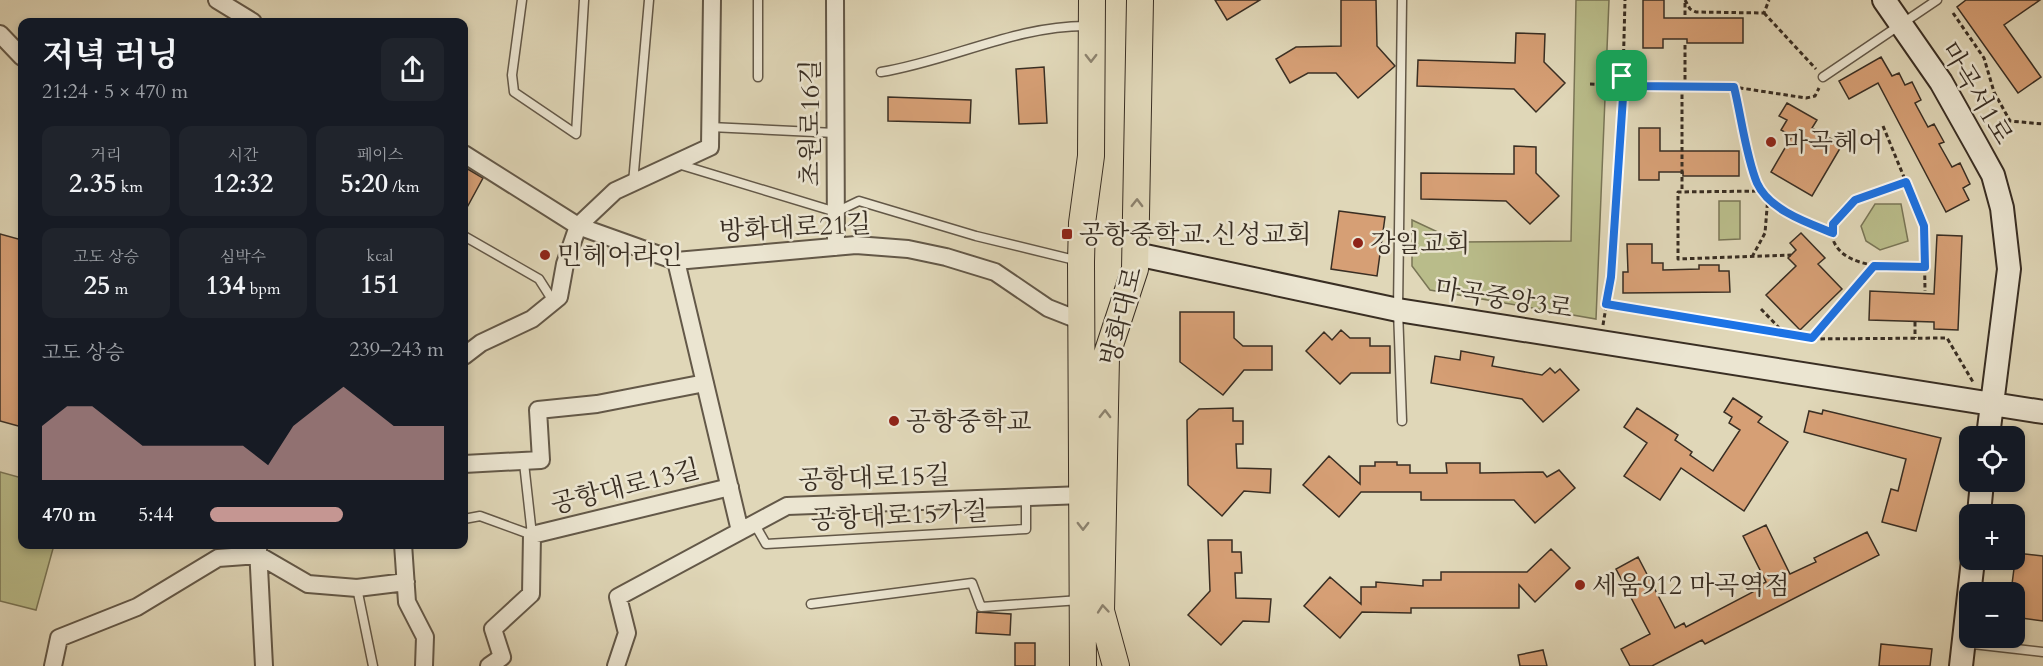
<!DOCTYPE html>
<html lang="ko">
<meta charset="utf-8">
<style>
:root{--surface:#171b24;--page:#20242c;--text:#f1f3f6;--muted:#9ea1a6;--accent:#c59692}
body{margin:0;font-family:Cardo,"Noto Serif KR",serif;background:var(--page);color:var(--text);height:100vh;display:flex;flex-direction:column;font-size:22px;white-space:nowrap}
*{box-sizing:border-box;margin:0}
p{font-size:20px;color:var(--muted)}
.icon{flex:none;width:33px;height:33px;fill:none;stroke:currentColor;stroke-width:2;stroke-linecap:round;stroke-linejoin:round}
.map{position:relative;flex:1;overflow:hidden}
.panel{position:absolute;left:18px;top:18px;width:450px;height:531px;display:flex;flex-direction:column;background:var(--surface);border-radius:12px;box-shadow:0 3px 9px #0003}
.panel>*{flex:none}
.fabs{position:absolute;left:1959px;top:426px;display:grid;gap:12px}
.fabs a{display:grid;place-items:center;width:66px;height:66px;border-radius:12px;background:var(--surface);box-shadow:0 3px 9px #0003;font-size:30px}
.pin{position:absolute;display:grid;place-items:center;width:51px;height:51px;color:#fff;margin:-26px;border-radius:12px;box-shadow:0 3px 9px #0006}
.round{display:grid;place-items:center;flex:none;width:63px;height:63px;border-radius:12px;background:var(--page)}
.headline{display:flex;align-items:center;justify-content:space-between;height:102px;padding:0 24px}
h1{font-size:33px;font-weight:700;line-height:45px}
.figures{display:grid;grid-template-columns:repeat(3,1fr);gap:9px;height:102px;padding:6px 24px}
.figures div{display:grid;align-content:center;border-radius:12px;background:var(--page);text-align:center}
.figures b{font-size:26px;font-weight:700}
.figures small{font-size:16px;font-weight:400}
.figures p{font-size:16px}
.chart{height:168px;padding:12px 24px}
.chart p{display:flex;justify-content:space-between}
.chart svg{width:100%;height:108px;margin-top:6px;fill:var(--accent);opacity:.7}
ul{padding:0 24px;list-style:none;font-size:20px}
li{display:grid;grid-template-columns:96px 72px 1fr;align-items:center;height:45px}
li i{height:15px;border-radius:8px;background:var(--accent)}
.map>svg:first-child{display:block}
.green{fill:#b9bc8a;stroke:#797556;stroke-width:1.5}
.building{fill:#d69f75;stroke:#392e23;stroke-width:1.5}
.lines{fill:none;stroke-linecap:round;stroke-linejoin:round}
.lane-casing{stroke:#635848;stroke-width:11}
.street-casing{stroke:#635848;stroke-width:20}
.secondary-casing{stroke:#392e23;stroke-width:26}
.primary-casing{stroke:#392e23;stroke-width:28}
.path{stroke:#392e23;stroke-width:3;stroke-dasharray:4.5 3;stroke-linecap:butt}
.lane{stroke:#ebe5d1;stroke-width:8}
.street{stroke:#ebe5d1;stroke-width:16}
.secondary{stroke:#ebe5d1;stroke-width:22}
.primary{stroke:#e0d7b8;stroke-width:26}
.oneway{stroke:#8c826e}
.route-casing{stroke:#fff;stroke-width:12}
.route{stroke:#1a73e8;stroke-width:8}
.poi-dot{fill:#8f2418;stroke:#ebe5d1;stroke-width:2}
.labels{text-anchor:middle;stroke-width:5;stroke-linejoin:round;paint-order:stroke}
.street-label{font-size:26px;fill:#392e23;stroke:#ebe5d1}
.poi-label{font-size:26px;fill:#392e23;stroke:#ebe5d1;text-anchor:start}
</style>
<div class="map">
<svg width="2043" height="666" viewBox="0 0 2043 666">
<rect width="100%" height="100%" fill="#e0d7b8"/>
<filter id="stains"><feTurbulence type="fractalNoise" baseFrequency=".00333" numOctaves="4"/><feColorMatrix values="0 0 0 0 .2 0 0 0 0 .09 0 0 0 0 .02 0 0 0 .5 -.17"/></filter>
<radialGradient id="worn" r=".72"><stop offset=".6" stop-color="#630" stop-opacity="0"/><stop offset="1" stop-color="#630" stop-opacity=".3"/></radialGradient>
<path class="green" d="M1576,0H1609L1596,319L1430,290L1412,266V220L1459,242L1571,241Z
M1719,201H1740V239L1719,240Z
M1875,204H1901L1908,241L1880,250L1866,241L1861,226Z
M0,472L22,478V544L54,545L36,610L0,601Z"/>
<path class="building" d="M1215,0H1260L1227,20Z
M1341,0H1376L1377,46L1395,66L1358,98L1336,73H1308L1290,83L1276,59L1296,47L1341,46Z
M1643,0H1664V18H1743V43H1687V39H1663V48H1643Z
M1966,0H2040L2004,25L2041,77L2018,93L1957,7Z
M1516,33L1545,34L1544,62L1565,83L1536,112L1514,89L1417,86L1418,60L1515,63Z
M1881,57L1892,76L1899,73L1905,85L1912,82L1921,100L1915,103L1928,127L1934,124L1944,142L1939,144L1952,167L1960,163L1970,184L1963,188L1969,200L1946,212L1878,83L1849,99L1839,81Z
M1044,67L1047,123L1019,124L1016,69Z
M888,97L971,100L970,123L888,121Z
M1787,103L1817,120L1812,128L1842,145L1812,196L1771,172L1792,136L1781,130L1787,120L1779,116Z
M1639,128H1660V151H1739V176H1683V172H1659V180H1639Z
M1514,146L1536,147V173L1559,196L1530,224L1506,201L1421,199V173L1514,174Z
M466,168L483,178L464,213V173Z
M1339,211L1385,217L1377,276L1331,269Z
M1801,233L1825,258L1818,264L1842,289L1800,330L1766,295L1796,266L1788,258L1796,250L1790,243Z
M0,234L22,240V427L0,421Z
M1937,235L1962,236L1958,330L1934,329V322L1869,320L1870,291L1934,294Z
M1627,244H1652V263H1663V270L1699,269V265H1719V271H1729L1730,292L1623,293V272H1628Z
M1180,312H1234V338L1243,346H1272V370H1244L1223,395L1180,362Z
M1341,330L1350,338H1370V346H1390V373H1351L1340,384L1306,351L1324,332L1332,340Z
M1461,351L1494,357L1492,366L1542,375L1550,368L1555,373L1560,369L1579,390L1543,422L1522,399L1431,383L1435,356L1460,360Z
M1733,398L1762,417L1758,422L1788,442L1744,511L1681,468L1660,500L1624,476L1647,443L1624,427L1637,408L1678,435L1675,440L1692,452L1690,455L1713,471L1740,430L1729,423L1732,417L1724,412Z
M1233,408V421H1243V444H1236L1237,468L1271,469L1270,493L1244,491L1222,516L1188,485L1187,420L1199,409Z
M1823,410L1941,438L1916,531L1882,522L1891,489L1898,491L1906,459L1804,432L1809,411L1822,414Z
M1329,456L1360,484V466H1375V462H1397V465H1410V473H1447L1446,463H1480V473L1543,472L1547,477L1559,470L1575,488L1535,523L1514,500H1421V492H1361L1339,517L1303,485Z
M1766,525L1790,574L1816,562L1814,558L1867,532L1879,555L1705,644L1702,640L1652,666H1630L1621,649L1650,634L1616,569L1638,557L1675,628L1684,623L1686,627L1753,592L1752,589L1766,582L1743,536Z
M1208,540H1232V552H1241L1242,573H1235L1236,598L1271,599L1269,622L1243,621L1221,645L1188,615L1210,591Z
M1551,549L1570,568L1535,602L1519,585V608H1411V613L1362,612L1340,638L1304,606L1330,577L1361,604V587H1376V582L1423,586V580H1441V572H1527Z
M2016,553L2043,556V621L2014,617V592H2011Z
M977,612L1011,614L1010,635L976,633Z
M1015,643H1035V666H1015Z
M1881,644L1932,649L1930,666H1879Z
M1543,650L1547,666H1520L1518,655Z"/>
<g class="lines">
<defs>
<path id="lane" d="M522,0L512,75L514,92L576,134L584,0
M1402,0L1398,310L1402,421
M881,72C950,61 1017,25 1088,26
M758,77V0
M1823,77L1937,0
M710,127L835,133
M678,164L836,212L859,201L976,236L1079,261
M633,183L649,0
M464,236L539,279L553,301
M464,519L480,516L532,535L524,463
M754,523L766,544L1026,529V496
M357,588L373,666
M811,604L972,583L981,607L1080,600
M1964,643L2043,652"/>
<path id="street" d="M217,0L253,22
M835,0L836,247
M0,34L22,57
M464,154L578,226L676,261L856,245L908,249L946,257L995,272L1048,308L1081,321
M676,261L740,531
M464,356L481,343L532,319L559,297L565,264L578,226L615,191L710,147L712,0
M464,464L541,460L538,410L597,404L705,383
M403,544L407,602L425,637L424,666
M258,548L264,666
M53,666L59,638L137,607L218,558L258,555L308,584L357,588L406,582
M489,666L502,657L493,629L531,594L532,535L730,487
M616,666L627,633L618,597L787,506L1083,495"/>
<path id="secondary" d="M1884,0L1941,82L1977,146L1993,175L2002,208L2009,269L1988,436
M1136,254L1398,310L2043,412
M1979,514L1982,482
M1961,666L1973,560"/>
<path id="primary" d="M1083,666L1081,262L1082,223L1091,156L1092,0
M1116,666L1101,611L1106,357L1135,269L1140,0"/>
</defs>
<use href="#lane" class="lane-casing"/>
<use href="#street" class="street-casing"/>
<use href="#secondary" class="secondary-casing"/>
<use href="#primary" class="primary-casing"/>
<path class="path" d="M1685,0L1690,9L1696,12L1764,13L1769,0
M1685,3V15
M1764,13L1816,69
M1953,13L1984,58L1994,92L2010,121L2043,124
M1685,45V87
M1612 86a11 11 0 1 1 22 0a11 11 0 1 1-22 0Z
M1623,76L1625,0
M1590,84L1612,85
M1634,86L1734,87L1806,98L1815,96L1819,88
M1682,87V191
M1734,87C1739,107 1751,174 1760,186C1777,211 1805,222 1832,233
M1883,126L1924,226L1925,291
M1907,182L1855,200L1833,223C1833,229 1832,237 1834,242C1847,271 1900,267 1925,267
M1764,191L1678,192V259L1791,255
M1752,257L1765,233L1768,196
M1606,304L1807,339L1947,338L1973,382
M1761,309L1785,334
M1915,322V338
M1603,325L1611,277L1622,97
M1812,338L1873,267"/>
<use href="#lane" class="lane"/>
<use href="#street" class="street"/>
<use href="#secondary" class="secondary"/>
<use href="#primary" class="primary"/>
</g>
<defs><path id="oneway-chevron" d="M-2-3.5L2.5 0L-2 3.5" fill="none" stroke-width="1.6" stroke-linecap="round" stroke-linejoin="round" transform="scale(1.5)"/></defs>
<g class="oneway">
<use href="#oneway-chevron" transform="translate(1091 58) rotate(90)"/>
<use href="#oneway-chevron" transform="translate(1137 203) rotate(-89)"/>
<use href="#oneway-chevron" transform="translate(1105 414) rotate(-89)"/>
<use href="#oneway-chevron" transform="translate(1083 526) rotate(90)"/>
<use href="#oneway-chevron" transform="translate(1103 609) rotate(-95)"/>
</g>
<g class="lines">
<defs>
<path id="route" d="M1622,76L1629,77L1634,86L1734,87C1741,115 1746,157 1757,183C1769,210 1808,223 1833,233V224L1855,200L1906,182L1924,226L1925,267L1874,266L1812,338L1606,304L1611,277L1623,97L1614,92C1611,84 1614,78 1622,76Z"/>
</defs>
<use href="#route" class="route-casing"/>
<use href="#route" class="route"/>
</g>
<g class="poi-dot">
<circle cx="1771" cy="142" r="6"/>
<rect x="1061" y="228" width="12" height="12" rx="3"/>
<circle cx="1358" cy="243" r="6"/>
<circle cx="545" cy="255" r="6"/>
<circle cx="894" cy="421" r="6"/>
<circle cx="1580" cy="585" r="6"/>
</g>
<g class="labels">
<g class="street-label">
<text transform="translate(1977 93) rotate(59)" y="9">마곡서1로</text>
<text transform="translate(810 123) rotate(-90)" y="9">초원로16길</text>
<text transform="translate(795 227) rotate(-3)" y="9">방화대로21길</text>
<text transform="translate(1504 298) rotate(9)" y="9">마곡중앙3로</text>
<text transform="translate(1121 316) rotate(-76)" y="9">방화대로</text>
<text transform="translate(874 477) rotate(-2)" y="9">공항대로15길</text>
<text transform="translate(625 486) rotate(-14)" y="9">공항대로13길</text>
<text transform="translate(899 515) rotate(-3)" y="9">공항대로15가길</text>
</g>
<g class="poi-label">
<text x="1783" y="151">마곡헤어</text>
<text x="1079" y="243">공항중학교.신성교회</text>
<text x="1370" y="252">강일교회</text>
<text x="557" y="264">민헤어라인</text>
<text x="906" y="430">공항중학교</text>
<text x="1592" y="594">세움912 마곡역점</text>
</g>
</g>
<rect width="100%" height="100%" filter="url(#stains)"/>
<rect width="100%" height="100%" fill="url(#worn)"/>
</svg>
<div class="fabs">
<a><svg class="icon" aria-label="locate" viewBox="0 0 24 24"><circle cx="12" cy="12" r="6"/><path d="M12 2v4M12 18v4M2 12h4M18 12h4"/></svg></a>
<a>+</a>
<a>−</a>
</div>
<div class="pin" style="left:1622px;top:76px;background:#1e9e55"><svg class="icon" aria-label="arrive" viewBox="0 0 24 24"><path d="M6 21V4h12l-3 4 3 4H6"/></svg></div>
<section class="panel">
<div class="headline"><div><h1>저녁 러닝</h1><p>21:24 · 5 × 470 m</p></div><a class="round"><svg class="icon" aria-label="share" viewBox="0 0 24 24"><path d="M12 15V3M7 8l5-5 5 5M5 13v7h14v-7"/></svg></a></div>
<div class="figures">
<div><p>거리</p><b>2.35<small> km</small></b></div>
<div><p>시간</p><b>12:32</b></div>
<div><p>페이스</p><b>5:20<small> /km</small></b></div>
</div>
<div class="figures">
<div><p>고도 상승</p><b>25<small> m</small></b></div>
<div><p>심박수</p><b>134<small> bpm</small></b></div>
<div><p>kcal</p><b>151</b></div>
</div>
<div class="chart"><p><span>고도 상승</span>239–243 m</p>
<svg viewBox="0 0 160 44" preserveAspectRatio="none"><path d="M0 44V22L10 14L20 14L30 22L40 30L50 30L60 30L70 30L80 30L90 38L100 22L110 14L120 6L130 14L140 22L150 22L160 22V44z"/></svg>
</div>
<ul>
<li><b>470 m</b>5:44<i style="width:57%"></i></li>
</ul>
</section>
</div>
